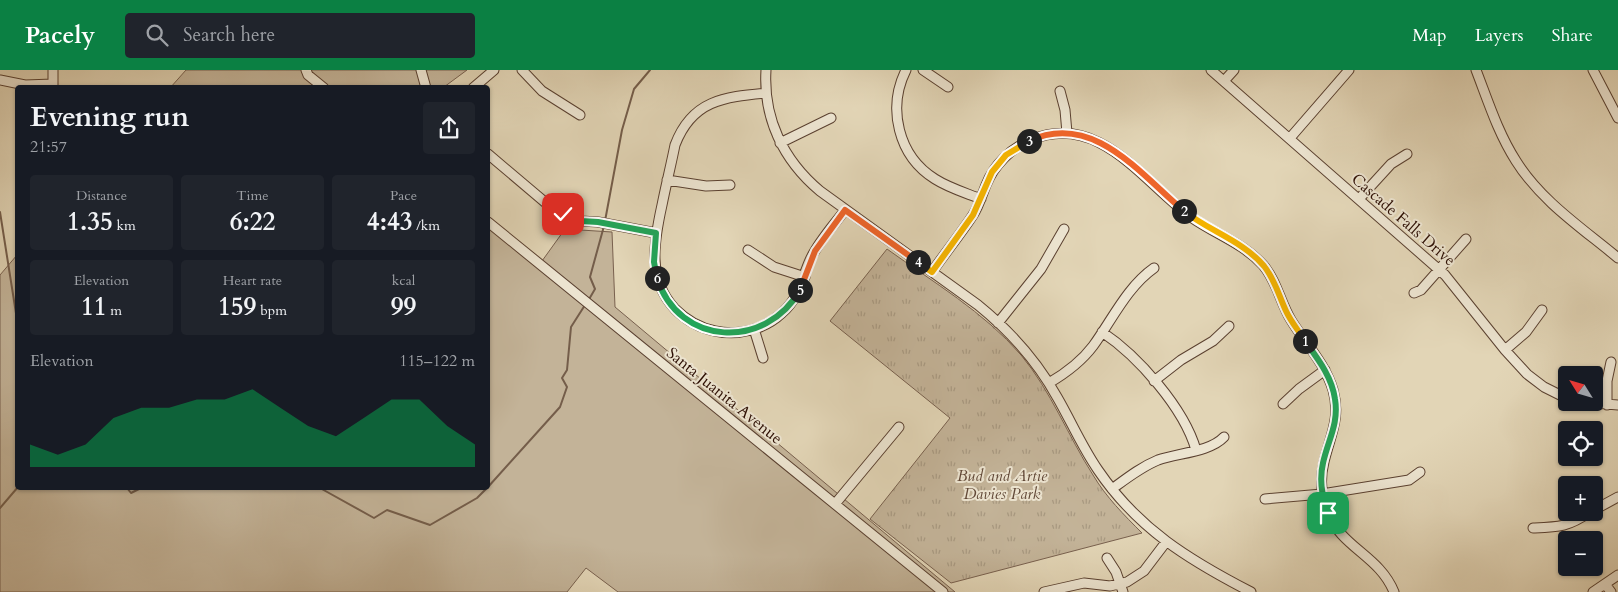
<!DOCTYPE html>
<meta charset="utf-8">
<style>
:root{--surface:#171b24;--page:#20242c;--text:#f1f3f6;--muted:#9ea1a6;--accent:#0b8043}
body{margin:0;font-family:Cardo,serif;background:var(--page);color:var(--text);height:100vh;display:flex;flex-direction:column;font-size:19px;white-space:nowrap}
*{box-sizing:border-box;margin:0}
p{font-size:16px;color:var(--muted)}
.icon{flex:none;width:28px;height:28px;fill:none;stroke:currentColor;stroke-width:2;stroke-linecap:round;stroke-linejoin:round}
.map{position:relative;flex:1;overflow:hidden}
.drawer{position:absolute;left:15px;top:15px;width:475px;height:405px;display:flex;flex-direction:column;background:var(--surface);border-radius:5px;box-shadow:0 1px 4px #0004}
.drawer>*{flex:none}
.needle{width:32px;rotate:307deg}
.fabs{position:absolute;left:1558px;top:296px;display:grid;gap:10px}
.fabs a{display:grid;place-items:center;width:45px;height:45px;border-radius:5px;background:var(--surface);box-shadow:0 1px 4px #0004;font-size:25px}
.pin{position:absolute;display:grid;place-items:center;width:42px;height:42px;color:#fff;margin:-21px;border-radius:10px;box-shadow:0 2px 8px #0006}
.km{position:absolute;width:25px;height:25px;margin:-12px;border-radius:50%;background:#222;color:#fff;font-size:14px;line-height:25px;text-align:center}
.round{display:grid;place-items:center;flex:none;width:52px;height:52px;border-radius:5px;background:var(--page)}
.headline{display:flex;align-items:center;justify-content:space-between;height:85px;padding:0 15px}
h1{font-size:28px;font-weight:600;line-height:38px}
.stats{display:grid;grid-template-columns:repeat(3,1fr);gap:8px;height:85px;padding:5px 15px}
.stats div{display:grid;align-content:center;border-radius:5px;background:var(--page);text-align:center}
.stats b{font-size:25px;font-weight:600}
.stats small{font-size:14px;font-weight:400}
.stats p{font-size:14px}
.chart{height:140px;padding:10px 15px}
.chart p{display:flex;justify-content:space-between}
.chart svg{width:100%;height:90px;margin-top:5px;fill:var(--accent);opacity:.7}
header{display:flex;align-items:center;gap:30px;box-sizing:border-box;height:70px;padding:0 25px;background:var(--accent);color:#fff}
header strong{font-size:24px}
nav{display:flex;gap:28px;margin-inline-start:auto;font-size:18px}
.search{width:350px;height:45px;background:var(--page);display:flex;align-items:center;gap:12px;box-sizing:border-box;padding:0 18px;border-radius:5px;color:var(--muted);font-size:19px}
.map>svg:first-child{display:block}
.grass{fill:#c3b398;stroke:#78604e}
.park{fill:url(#park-tufts);stroke:#78604e}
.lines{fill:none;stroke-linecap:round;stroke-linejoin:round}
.stream{stroke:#745d4a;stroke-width:2}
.minor-casing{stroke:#5a4030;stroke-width:11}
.minor{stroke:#ece4d0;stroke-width:9}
.split-1-casing{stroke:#fff;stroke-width:10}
.split-2-casing{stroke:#fff;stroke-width:10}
.split-3-casing{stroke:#fff;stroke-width:10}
.split-4-casing{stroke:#fff;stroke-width:10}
.split-5-casing{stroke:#fff;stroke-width:10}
.split-6-casing{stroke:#fff;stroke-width:10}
.split-7-casing{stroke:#fff;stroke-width:10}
.split-1{stroke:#22a559;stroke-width:6}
.split-2{stroke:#f5b400;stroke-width:6}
.split-3{stroke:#f0652b;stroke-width:6}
.split-4{stroke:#f5b400;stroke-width:6}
.split-5{stroke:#f0652b;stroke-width:6}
.split-6{stroke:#22a559;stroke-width:6}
.split-7{stroke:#22a559;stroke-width:6}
.labels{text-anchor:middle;stroke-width:4;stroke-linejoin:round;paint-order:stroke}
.street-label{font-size:16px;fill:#2c0e03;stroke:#ece4d0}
.park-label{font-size:16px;font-style:italic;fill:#614837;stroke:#ece4d0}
</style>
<header>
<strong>Pacely</strong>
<div class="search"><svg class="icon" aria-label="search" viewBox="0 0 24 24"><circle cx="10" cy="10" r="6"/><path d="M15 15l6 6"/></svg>Search here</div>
<nav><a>Map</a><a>Layers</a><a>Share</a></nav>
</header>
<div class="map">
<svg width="1618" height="522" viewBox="0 0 1618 522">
<defs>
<pattern id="park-tufts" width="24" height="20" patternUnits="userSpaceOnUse" patternTransform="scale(1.25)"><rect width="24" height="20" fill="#c3b398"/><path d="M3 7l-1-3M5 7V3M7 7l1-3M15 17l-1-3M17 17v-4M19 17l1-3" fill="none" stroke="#a89981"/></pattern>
</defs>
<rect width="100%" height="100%" fill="#e2d5b6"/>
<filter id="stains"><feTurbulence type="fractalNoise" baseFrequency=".004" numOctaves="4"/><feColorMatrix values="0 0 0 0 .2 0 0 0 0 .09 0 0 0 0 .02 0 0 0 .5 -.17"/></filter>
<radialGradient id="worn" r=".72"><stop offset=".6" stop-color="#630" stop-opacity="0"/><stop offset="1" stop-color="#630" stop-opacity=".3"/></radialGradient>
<path class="grass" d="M186,0H467L444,17L170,18Z
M488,151L542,191L565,159L612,162L615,237L955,522H618L586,498L567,522H0V205L17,185L18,418H488Z"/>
<path class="park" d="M887,179C933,212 984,242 1021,285C1051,321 1068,366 1093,405C1106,427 1124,445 1142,463L951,513L870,449L950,348L830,251Z"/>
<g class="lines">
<path class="stream" d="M0,142L18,256
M605,151L622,60L634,19L650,0
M588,231L595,219L590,207L604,156
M488,417L560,337L567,317L562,308L567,300L571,257L585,235
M127,418L131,423L141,418
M320,418L374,448L387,440L430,455L477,428L487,418
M0,438L18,417"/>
<defs>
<path id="minor" d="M53,0V18
M306,0L308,5L324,18
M421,0L426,18
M522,0L542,21L580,45
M766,0C763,48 783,90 820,121L978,235C1010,261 1037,291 1057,327C1071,351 1082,377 1098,400C1138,459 1189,490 1251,522
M906,0C887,38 898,86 935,109C949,118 966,123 981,129
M923,0L948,17
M1211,0L1445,205L1505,280L1527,304L1544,317L1566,328
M1476,0C1488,31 1498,63 1516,91C1541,131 1582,158 1618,188
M1593,0L1618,48
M0,10L25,15L53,14
M1224,11L1234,0
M473,18L494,0
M1060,21L1065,40L1067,63
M766,23C724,27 692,30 675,75C671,95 666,115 662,135C654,171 647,209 675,239C686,250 700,258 715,261C738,266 764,260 782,243C800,227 801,210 810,190C818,172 833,156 845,140
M1290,68L1349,0
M780,73L831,48
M488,84L553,139L563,144L581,151L598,152L656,163
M667,110L706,116L730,115
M1359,129L1391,94L1407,84
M488,152L943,522
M748,180L774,197L805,207
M932,202C945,183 960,165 973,145C979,136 982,125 986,115C994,95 1011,78 1031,70C1099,41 1143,112 1191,147C1215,164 1243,173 1263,195C1277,211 1280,232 1291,250C1305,273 1325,293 1333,320C1341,348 1330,366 1324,392C1320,408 1321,425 1327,441C1341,478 1379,485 1394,522
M1414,223L1421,220L1466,169
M998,253L1041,199L1064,159
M754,259L763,288
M1102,262C1138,286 1184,338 1196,380
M1505,280L1526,262L1542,240
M1154,311L1181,290L1213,271L1229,256
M1049,313C1066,303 1081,292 1093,276C1112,250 1127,217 1154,198
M1583,332L1618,335
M1283,334L1299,319L1325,300
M1607,335V311L1611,292
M1112,419C1127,408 1141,397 1158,390C1178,383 1210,382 1224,367
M1265,429L1322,424L1409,410L1420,402
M835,434L899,357
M1594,440L1618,427
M1533,458C1559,457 1568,457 1590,442
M1107,488L1116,502L1123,522
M1605,514L1611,522
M1044,522L1084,513L1110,516L1127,512L1144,501L1166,472
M1593,522L1618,505"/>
</defs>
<use href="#minor" class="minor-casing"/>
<use href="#minor" class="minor"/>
</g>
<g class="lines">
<defs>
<path id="split-1" d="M1305,271C1318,289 1332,307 1335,329C1339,354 1328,370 1323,393C1319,410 1322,427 1328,443"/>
<path id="split-2" d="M1184,141C1209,161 1243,171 1264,196C1275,210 1279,226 1286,241C1291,252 1299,261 1305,271"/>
<path id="split-3" d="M1029,71C1093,41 1140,104 1184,141"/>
<path id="split-4" d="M918,192L932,202L973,145L992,102L1006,85L1029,71"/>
<path id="split-5" d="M800,220L815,181L845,140L918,192"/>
<path id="split-6" d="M657,208C679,277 766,280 800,220"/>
<path id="split-7" d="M563,144L581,151L598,152L656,163L654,192L657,208"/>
</defs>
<use href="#split-1" class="split-1-casing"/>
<use href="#split-2" class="split-2-casing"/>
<use href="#split-3" class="split-3-casing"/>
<use href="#split-4" class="split-4-casing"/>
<use href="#split-5" class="split-5-casing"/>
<use href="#split-6" class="split-6-casing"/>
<use href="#split-7" class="split-7-casing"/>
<use href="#split-1" class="split-1"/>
<use href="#split-2" class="split-2"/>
<use href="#split-3" class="split-3"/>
<use href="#split-4" class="split-4"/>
<use href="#split-5" class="split-5"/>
<use href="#split-6" class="split-6"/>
<use href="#split-7" class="split-7"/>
</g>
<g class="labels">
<g class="street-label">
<text transform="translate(1404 149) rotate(41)" y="6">Cascade Falls Drive</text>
<text transform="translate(725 325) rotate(39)" y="6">Santa Juanita Avenue</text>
</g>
<g class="park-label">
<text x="1002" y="411">Bud and Artie<tspan x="1002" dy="18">Davies Park</tspan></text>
</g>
</g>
<rect width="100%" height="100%" filter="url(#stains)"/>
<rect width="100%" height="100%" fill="url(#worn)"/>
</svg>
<div class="fabs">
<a><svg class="needle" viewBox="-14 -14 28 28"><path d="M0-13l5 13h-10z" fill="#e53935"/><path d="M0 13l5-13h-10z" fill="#9ea1a6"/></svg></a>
<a><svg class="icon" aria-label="locate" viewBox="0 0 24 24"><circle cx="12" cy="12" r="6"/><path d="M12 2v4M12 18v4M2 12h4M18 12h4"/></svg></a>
<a>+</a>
<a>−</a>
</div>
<div class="pin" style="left:1328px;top:443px;background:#1e9e55"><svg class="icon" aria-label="arrive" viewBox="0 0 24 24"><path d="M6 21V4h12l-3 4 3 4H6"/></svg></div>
<div class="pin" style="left:563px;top:144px;background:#d93025"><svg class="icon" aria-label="check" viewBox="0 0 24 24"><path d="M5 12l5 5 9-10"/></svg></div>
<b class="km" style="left:1305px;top:271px">1</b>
<b class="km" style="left:1184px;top:141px">2</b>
<b class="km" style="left:1029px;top:71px">3</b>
<b class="km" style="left:918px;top:192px">4</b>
<b class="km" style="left:800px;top:220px">5</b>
<b class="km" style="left:657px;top:208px">6</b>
<section class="drawer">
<div class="headline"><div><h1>Evening run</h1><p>21:57</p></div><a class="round"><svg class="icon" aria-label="share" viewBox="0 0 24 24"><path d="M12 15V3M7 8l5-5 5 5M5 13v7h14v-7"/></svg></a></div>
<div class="stats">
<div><p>Distance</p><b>1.35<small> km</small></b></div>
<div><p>Time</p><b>6:22</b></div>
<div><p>Pace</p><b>4:43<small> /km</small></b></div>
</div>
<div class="stats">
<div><p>Elevation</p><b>11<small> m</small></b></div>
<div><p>Heart rate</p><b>159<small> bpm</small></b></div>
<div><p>kcal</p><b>99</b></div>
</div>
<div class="chart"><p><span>Elevation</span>115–122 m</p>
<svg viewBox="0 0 160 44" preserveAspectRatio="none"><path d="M0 44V33L10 38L20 33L30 20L40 15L50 15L60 11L70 11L80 6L90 15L100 24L110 29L120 20L130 11L140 11L150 24L160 33V44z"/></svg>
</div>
</section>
</div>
